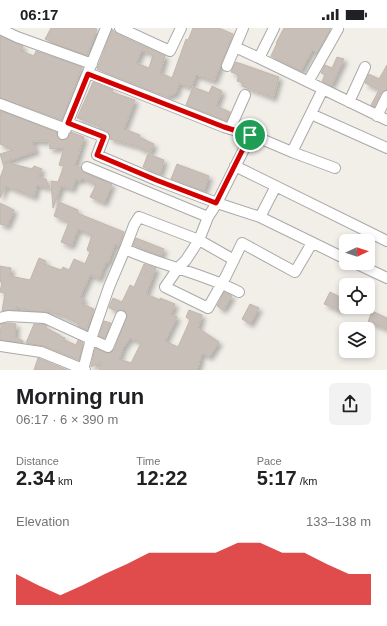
<!DOCTYPE html>
<meta charset="utf-8">
<style>
:root{--surface:#fff;--page:#f2f2f2;--text:#202124;--muted:#757577;--accent:#d40000}
body{margin:0;font-family:Arial,sans-serif;background:var(--page);color:var(--text);height:100vh;display:flex;flex-direction:column;font-size:15px;white-space:nowrap}
*{box-sizing:border-box;margin:0}
p{font-size:13px;color:var(--muted)}
.icon{flex:none;width:22px;height:22px;fill:none;stroke:currentColor;stroke-width:2;stroke-linecap:round;stroke-linejoin:round}
.map{position:relative;height:342px;overflow:hidden}
.side{display:flex;flex-direction:column;background:var(--surface);flex:1}
.side>*{flex:none}
.needle{width:26px;rotate:86deg}
.controls{position:absolute;left:339px;top:206px;display:grid;gap:8px}
.controls a{display:grid;place-items:center;width:36px;height:36px;border-radius:6px;background:var(--surface);box-shadow:0 2px 6px #0003;font-size:20px}
.pin{position:absolute;display:grid;place-items:center;width:34px;height:34px;color:#fff;margin:-17px;border:2px solid #fff;border-radius:50%;box-shadow:0 1px 4px #0007}
.round{display:grid;place-items:center;flex:none;width:42px;height:42px;border-radius:6px;background:var(--page)}
.head{display:flex;align-items:center;justify-content:space-between;height:68px;padding:0 16px}
h1{font-size:22px;font-weight:700;line-height:30px}
.metrics{display:grid;grid-template-columns:repeat(3,1fr);gap:6px;height:68px;padding:4px 16px}
.metrics div{display:grid;align-content:center}
.metrics b{font-size:20px;font-weight:700}
.metrics small{font-size:11px;font-weight:400}
.metrics p{font-size:11px}
.chart{height:112px;padding:8px 16px}
.chart p{display:flex;justify-content:space-between}
.chart svg{width:100%;height:72px;margin-top:4px;fill:var(--accent);opacity:.7}
.status{display:flex;justify-content:space-between;align-items:center;height:28px;padding:0 20px;background:var(--surface);direction:ltr}
.status svg{height:11px;fill:currentColor}
.map>svg:first-child{display:block}
.building{fill:#c7bfb8;stroke:#c4b6ab;fill-rule:evenodd;filter:url(#shadow)}
.lines{fill:none;stroke-linecap:round;stroke-linejoin:round}
.minor-casing{stroke:#a9a9a9;stroke-width:12}
.minor{stroke:#fff;stroke-width:10}
.route-casing{stroke:#fff;stroke-width:8}
.route{stroke:#d40000;stroke-width:5}
</style>
<div class="status"><b>06:17</b><svg viewBox="0 0 49 12"><path d="M0 12V9h3v3zM5 12V6h3v6zM10 12V3h3v9zM15 12V0h3v12zM26 1h20v11H26zM47 4h2v5h-2z"/></svg></div>
<div class="map">
<svg width="387" height="342" viewBox="0 0 387 342">
<defs>
<filter id="shadow"><feDropShadow dx="3.5" dy="3.5" stdDeviation="2" flood-color="#0004"/></filter>
</defs>
<rect width="100%" height="100%" fill="#f2efe9"/>
<path class="building" d="M51,0H94L97,1L87,27L58,17L45,11Z
M193,0H219L233,6L214,53L196,47L191,60L179,55L176,65L167,69L159,65V66L97,41L112,1L117,6L165,28L160,45L172,50L186,11L188,12ZM142,22L153,27L149,40L136,35Z
M284,0H331L317,25L312,22L301,43L271,28L277,15H276Z
M0,8L23,18L21,23L34,28L36,23L82,39L62,92L0,70Z
M337,29L344,31L331,58L322,53L325,47L321,45L325,37L332,40Z
M236,34L279,49L273,70L242,58L243,55L237,53L239,47L231,44Z
M387,37V62L381,65L374,79L371,77L379,62L365,55L369,46L379,51Z
M93,54L113,62L112,64L135,72L124,101L140,107L139,109L154,116L150,125L136,118L110,111L109,105L99,100L100,98L77,90Z
M212,58L222,63L216,78L230,84L226,93L186,77L193,59L209,65Z
M0,83L57,104L58,110L61,112L67,111L71,104L84,109L75,137L81,140L85,145L112,156L104,175L90,169L96,157L82,150L80,153L76,151L72,161L61,158L53,180L51,153L58,154L63,140L64,138L59,137L64,120L50,121L49,113H32L36,123L5,134L32,141L34,138L42,141L38,150L46,151L49,160L37,157L34,169L6,158L0,170V150L4,139L0,126L13,122L0,116Z
M148,126L164,132L160,146L143,139Z
M177,136L209,148L204,163L171,151Z
M59,174L78,182L77,185L124,204L119,218L115,216L108,235L106,234L99,251L90,247L80,269L84,271L82,276L94,281L86,302L78,298L79,296L59,286V287L46,282V284L30,283L16,279V282L2,283L5,265L0,264L2,254H0V238L11,240L10,248L30,252L39,230L46,233L44,236L61,242L63,239L69,242L74,231L85,236L90,224L87,222L92,207L78,201L71,218L61,214L69,194L54,188Z
M0,175L14,182L7,198L0,196Z
M136,210L164,221L161,228L133,217Z
M144,236L156,240L146,266L160,272V270L175,276L171,286L177,289L165,313L178,319L190,292L186,289L189,282L202,287L198,300L219,314L209,329L202,325L197,342H99L102,334L91,339L95,320L108,325L114,322L127,288L124,282H120L117,283L109,280L110,277L113,270L122,274L130,257L134,259ZM130,310L141,315L131,335L119,331L123,320Z
M224,264L232,268L223,282L217,278Z
M330,264L344,271L339,282L324,276Z
M250,276L259,280L250,296L242,291Z
M372,283L387,290V301L368,294Z
M104,293L111,295L105,310L99,308Z
M9,295L16,296L15,309L23,313V315L0,312L1,297L0,296Z
M34,296H43L47,298L46,300L60,307V308L65,310L64,312L76,317L78,312L83,315L79,332L43,318L26,315Z
M38,330L67,342H34Z"/>
<g class="lines">
<defs>
<path id="minor" d="M120,0L170,23L181,0
M274,0L259,30L387,92
M0,1L17,9L92,36
M235,19L259,30
M227,38L243,0
M88,45L224,99L259,110L292,124L335,140
M308,54L338,1
M349,74L365,39
M0,76L66,101
M311,86L387,120
M377,88L387,68
M68,95L104,109L97,127L156,152L217,175L260,189L346,231
M230,101L245,67
M63,106L106,0
M251,107L217,175L208,189L199,212L186,232L178,240L165,259L208,280L226,248L242,215L295,244L312,215
M292,124L323,61
M235,138L387,213
M87,139L208,189
M260,189L276,158
M125,221C162,238 203,245 239,264
M355,235L387,250
M0,290L8,288L45,290L108,319L121,288
M0,318L41,324L85,342
M83,342L91,311L109,259L125,221L134,197L139,189L199,212L234,232"/>
</defs>
<use href="#minor" class="minor-casing"/>
<use href="#minor" class="minor"/>
</g>
<g class="lines">
<defs>
<path id="route" d="M88,46L224,99L250,107L216,175L156,152L97,127L104,109L68,95Z"/>
</defs>
<use href="#route" class="route-casing"/>
<use href="#route" class="route"/>
</g>
</svg>
<div class="controls">
<a><svg class="needle" viewBox="-14 -14 28 28"><path d="M0-13l5 13h-10z" fill="#e53935"/><path d="M0 13l5-13h-10z" fill="#757577"/></svg></a>
<a><svg class="icon" aria-label="locate" viewBox="0 0 24 24"><circle cx="12" cy="12" r="6"/><path d="M12 2v4M12 18v4M2 12h4M18 12h4"/></svg></a>
<a><svg class="icon" aria-label="layers" viewBox="0 0 24 24"><path d="M12 4l9 5-9 5-9-5zM3 14l9 5 9-5"/></svg></a>
</div>
<div class="pin" style="left:250px;top:107px;background:#1e9e55"><svg class="icon" aria-label="arrive" viewBox="0 0 24 24"><path d="M6 21V4h12l-3 4 3 4H6"/></svg></div>
</div>
<section class="side">
<div class="head"><div><h1>Morning run</h1><p>06:17 · 6 × 390 m</p></div><a class="round"><svg class="icon" aria-label="share" viewBox="0 0 24 24"><path d="M12 15V3M7 8l5-5 5 5M5 13v7h14v-7"/></svg></a></div>
<div class="metrics">
<div><p>Distance</p><b>2.34<small> km</small></b></div>
<div><p>Time</p><b>12:22</b></div>
<div><p>Pace</p><b>5:17<small> /km</small></b></div>
</div>
<div class="chart"><p><span>Elevation</span>133–138 m</p>
<svg viewBox="0 0 160 44" preserveAspectRatio="none"><path d="M0 44V25L10 32L20 38L30 32L40 25L50 19L60 12L70 12L80 12L90 12L100 6L110 6L120 12L130 12L140 19L150 25L160 25V44z"/></svg>
</div>
</section>
